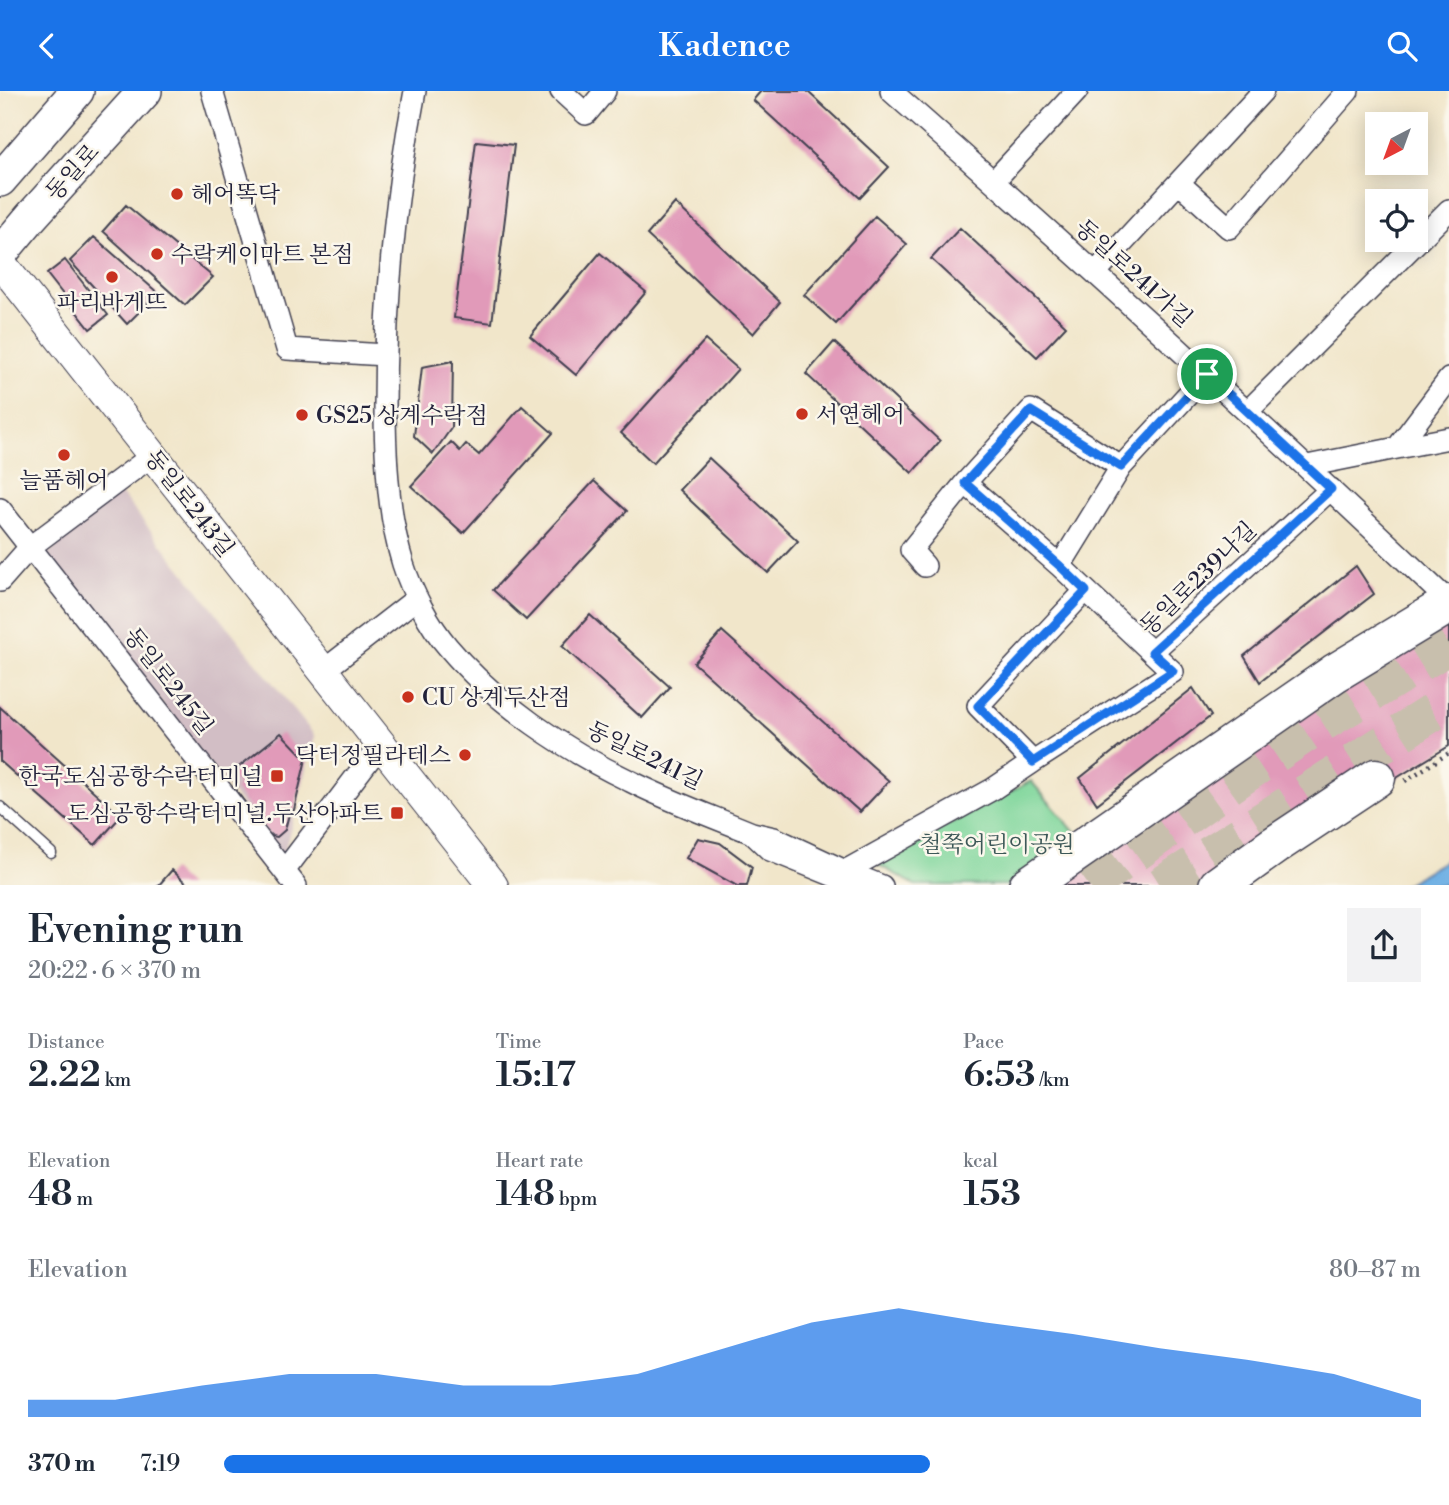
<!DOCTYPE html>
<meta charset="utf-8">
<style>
:root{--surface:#fff;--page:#f2f2f3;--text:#1f2937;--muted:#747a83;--accent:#1a73e8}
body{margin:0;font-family:"Libre Bodoni","Noto Serif KR",serif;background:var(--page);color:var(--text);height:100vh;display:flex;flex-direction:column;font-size:26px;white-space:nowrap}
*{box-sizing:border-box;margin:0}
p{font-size:23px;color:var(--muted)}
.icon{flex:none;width:38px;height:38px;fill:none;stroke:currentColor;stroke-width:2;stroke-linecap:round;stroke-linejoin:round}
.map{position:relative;height:794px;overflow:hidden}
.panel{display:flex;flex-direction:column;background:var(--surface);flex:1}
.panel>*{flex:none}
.needle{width:46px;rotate:221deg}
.fabs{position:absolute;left:1365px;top:21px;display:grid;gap:14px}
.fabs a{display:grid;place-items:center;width:63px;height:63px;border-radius:0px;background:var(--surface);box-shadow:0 4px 18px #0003;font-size:35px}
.pin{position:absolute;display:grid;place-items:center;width:60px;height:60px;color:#fff;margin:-30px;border:4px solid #fff;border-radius:50%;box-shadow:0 2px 7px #0007}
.round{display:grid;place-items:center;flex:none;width:74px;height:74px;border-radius:0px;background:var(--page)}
.summary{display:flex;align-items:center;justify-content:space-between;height:119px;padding:0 28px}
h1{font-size:38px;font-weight:600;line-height:52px}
.stats{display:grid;grid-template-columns:repeat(3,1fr);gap:10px;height:119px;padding:7px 28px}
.stats div{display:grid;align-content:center}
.stats b{font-size:35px;font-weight:600}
.stats small{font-size:19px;font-weight:400}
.stats p{font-size:19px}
.chart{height:196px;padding:14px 28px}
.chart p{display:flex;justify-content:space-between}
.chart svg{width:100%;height:126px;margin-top:7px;fill:var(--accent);opacity:.7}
ul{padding:0 28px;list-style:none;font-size:23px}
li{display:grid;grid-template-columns:112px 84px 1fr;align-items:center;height:52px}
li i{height:18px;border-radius:9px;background:var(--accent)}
header{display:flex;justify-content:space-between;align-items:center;height:91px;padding:0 28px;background:var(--accent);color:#fff;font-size:32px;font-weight:600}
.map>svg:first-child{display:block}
.industrial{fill:#d2bec5}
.green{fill:#7dd59a;stroke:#507c6a;stroke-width:2}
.water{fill:#70b0e4;stroke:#496990;stroke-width:2}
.building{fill:#e19ab9}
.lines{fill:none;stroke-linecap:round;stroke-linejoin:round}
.highway-tunnel{stroke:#c8bfad;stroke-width:38;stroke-dasharray:38 19;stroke-linecap:butt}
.lane-casing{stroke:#413f50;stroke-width:13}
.street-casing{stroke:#413f50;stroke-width:24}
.secondary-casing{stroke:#413f50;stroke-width:32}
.primary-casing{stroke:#413f50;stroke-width:36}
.highway-casing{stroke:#413f50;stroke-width:41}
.path{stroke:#413f50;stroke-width:4.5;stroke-dasharray:2 5;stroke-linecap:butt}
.lane{stroke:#fff;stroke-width:10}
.street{stroke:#fff;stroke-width:21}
.secondary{stroke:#fff;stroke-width:30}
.primary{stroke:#fff;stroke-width:33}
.highway{stroke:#fff;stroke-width:38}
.route-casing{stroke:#fff;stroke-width:14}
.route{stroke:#1a73e8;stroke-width:9}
.poi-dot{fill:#c8321e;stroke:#fbf7ec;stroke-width:2.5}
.labels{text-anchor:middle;stroke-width:5;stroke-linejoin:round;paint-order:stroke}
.street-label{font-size:23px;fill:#22223b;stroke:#fbf7ec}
.poi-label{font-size:23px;fill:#22223b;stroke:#fbf7ec;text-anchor:start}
.park-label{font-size:23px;fill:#3d5858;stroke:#fbf7ec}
</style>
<header><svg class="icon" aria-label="back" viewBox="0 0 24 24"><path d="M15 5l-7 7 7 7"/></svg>Kadence<svg class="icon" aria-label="search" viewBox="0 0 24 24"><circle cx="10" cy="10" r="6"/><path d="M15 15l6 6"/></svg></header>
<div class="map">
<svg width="1449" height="795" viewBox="0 0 1449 795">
<rect width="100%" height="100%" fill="#fbf7ec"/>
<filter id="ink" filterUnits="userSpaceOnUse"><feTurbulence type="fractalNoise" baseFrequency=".0143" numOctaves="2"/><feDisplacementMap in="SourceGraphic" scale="14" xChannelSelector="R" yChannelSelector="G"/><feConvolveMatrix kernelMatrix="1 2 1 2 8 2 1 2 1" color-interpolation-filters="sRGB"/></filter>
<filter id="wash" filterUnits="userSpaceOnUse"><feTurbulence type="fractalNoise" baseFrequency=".00686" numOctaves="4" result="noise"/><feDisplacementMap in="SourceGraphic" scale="28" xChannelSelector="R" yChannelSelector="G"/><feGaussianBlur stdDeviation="1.57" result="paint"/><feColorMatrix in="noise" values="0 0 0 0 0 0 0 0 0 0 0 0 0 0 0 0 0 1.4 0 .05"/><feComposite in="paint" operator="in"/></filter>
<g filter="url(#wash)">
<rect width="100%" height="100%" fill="#f1e6ca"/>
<path class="industrial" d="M119,400L315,645L283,766L45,465Z"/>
<path class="green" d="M1031,690L1079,746L1010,794H915L875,772Z"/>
<path class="water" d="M1449,767V794H1404Z"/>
<g id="blocks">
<path class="building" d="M761,0H807L889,76L860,107L753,9Z
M476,50L514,54L492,232L454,227Z
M675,112L780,211L753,243L647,144Z
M126,114L213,186L185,214L103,140Z
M875,125L907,153L836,233L804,204Z
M960,137L1066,235L1037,266L931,168Z
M94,146L158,202L127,233L70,170Z
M600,162L646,201L576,284L530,245Z
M65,169L108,224L90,238L47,183Z
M705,249L738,278L653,372L621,342Z
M834,251L940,350L912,382L806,283Z
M453,270L452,336L433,363L414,345L422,276Z
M522,315L553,342L463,442L411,395L451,351L460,360L466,353L479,364Z
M709,367L798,450L768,482L679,399Z
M594,390L627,420L526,529L493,499Z
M1356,475L1374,503L1260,591L1244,565Z
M590,524L670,596L642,627L562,555Z
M1449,526V655L1390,691L1200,795H1043Z
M722,540L889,690L860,721L694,572Z
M1193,597L1211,625L1097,713L1080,687Z
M0,616L121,725L95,754L0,670Z
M281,642L306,668L294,719L289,723L285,739L277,746L272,745L266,740L235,698L238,695L230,683Z
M698,747L720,752L752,776L747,795H737L686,767Z
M172,779L189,795H158Z"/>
</g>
</g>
<g filter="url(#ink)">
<use href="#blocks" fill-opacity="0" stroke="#413f50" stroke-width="2"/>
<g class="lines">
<path class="highway-tunnel" d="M1089,795L1241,686L1317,635L1449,554
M1161,795L1449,611"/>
<defs>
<path id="lane" d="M0,716L51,762"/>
<path id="street" d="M212,0L287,258L385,264
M415,0C395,104 385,209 385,316C385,365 388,425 403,473C412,501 429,534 448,556C495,612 565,659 630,690C669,710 711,725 752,742
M561,0L586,23L605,0
M891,0C1081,167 1267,337 1449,511
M994,90L1077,0
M1179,92L1229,137L1348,0
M1095,182L1263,0
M1248,320L1449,119
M1397,357L1449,347
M1307,375L1397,357L1449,288
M965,392L1031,319L1121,376
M0,418L296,795
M1060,475L1121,376L1207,283
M0,490L30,456L153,364
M1152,561L1331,398
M323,580L416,508
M1033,671L978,615L1085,500
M285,779L381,653
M845,780L993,698L1033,671L1173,581L1060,475L965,392L911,459L925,475
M859,795L770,759L752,742L774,747L845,780L882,795"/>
<path id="secondary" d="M0,171L493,795"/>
<path id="primary" d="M0,89L77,0
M0,163L31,126L145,0"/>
<path id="highway" d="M1028,795L1335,582L1449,513
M1218,795L1275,754L1376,687"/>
</defs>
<use href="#lane" class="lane-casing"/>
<use href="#street" class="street-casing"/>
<use href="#secondary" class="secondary-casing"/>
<use href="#primary" class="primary-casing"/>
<use href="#highway" class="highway-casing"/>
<path class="path" d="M1405,690L1449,662"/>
<use href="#lane" class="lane"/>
<use href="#street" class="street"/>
<use href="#secondary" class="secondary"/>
<use href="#primary" class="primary"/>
<use href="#highway" class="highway"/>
</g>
</g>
<g class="lines" filter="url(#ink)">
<defs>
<path id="route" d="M1207,283L1331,398L1152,561L1173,580L1033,671L978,615L1086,500L1060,475L965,392L1031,320L1121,376Z"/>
</defs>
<use href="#route" class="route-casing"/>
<use href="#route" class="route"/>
</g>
<g class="poi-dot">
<circle cx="177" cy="103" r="7"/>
<circle cx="157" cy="163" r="7"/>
<circle cx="112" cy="186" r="7"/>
<circle cx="802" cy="323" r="7"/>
<circle cx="302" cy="324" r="7"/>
<circle cx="64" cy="364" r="7"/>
<circle cx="408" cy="606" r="7"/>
<circle cx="465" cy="664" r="7"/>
<rect x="270" y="678" width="14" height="14" rx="3.5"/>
<rect x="390" y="715" width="14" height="14" rx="3.5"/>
</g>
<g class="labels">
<g class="street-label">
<text transform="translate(72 81) rotate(-48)" y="8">동일로</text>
<text transform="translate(1134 182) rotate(42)" y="8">동일로241가길</text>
<text transform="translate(190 412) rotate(52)" y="8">동일로243길</text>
<text transform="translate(1198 487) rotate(-44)" y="8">동일로239나길</text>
<text transform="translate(169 590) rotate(52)" y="8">동일로245길</text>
<text transform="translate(645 664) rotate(26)" y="8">동일로241길</text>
</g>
<g class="poi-label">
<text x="191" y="111">헤어똑닥</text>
<text x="171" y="171">수락케이마트 본점</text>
<text x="112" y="219" text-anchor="middle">파리바게뜨</text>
<text x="816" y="331">서연헤어</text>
<text x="316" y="332">GS25 상계수락점</text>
<text x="64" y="397" text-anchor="middle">늘품헤어</text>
<text x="422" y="614">CU 상계두산점</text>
<text x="451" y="672" text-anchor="end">닥터정필라테스</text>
<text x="263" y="693" text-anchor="end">한국도심공항수락터미널</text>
<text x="383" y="730" text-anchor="end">도심공항수락터미널.두산아파트</text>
</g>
<g class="park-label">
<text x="997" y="761">철쭉어린이공원</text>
</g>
</g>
</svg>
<div class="fabs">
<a><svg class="needle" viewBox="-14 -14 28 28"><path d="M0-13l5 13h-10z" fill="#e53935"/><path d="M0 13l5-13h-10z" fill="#747a83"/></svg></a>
<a><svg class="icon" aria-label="locate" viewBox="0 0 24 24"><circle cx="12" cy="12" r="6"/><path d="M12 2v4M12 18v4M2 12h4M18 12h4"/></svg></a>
</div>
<div class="pin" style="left:1207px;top:283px;background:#1e9e55"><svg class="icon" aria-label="arrive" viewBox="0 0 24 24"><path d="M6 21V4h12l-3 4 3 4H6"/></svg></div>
</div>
<section class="panel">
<div class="summary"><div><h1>Evening run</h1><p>20:22 · 6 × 370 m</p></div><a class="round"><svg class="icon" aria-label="share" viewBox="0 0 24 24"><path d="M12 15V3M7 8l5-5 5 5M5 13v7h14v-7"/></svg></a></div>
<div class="stats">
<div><p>Distance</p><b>2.22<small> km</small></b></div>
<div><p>Time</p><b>15:17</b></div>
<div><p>Pace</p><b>6:53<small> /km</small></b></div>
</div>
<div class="stats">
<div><p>Elevation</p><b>48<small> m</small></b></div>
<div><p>Heart rate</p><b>148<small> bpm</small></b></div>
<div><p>kcal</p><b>153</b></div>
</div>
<div class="chart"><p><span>Elevation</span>80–87 m</p>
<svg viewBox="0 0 160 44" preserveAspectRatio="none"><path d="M0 44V38L10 38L20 33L30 29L40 29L50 33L60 33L70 29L80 20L90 11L100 6L110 11L120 15L130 20L140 24L150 29L160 38V44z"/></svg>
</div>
<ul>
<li><b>370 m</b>7:19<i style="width:59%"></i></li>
</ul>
</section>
